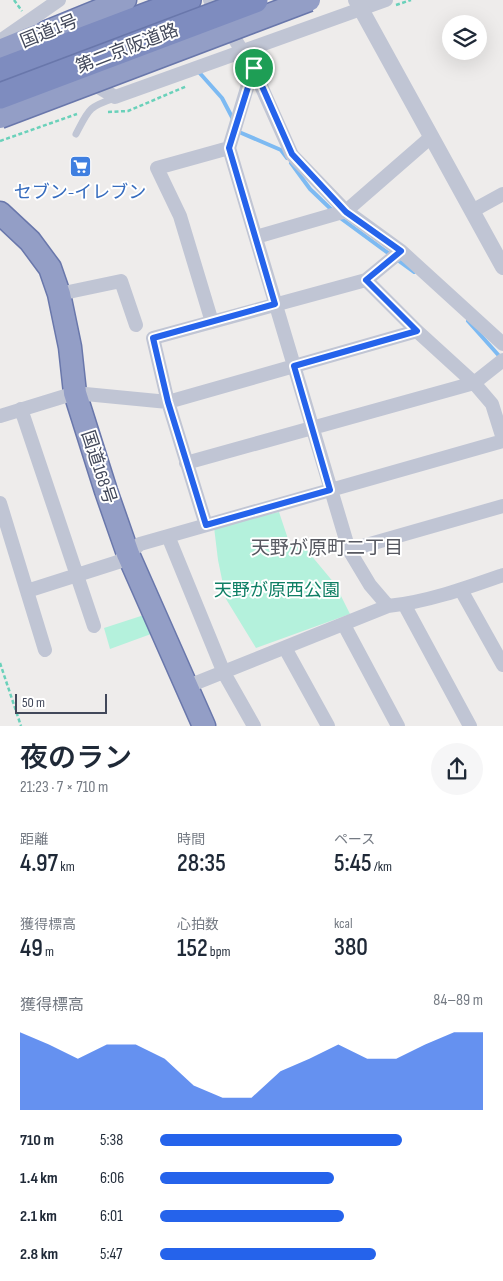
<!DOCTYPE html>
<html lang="ja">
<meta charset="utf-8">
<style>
:root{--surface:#fff;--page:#f6f6f7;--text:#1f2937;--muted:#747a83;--accent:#2563eb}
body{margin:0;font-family:"Sofia Sans Condensed","Noto Sans JP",sans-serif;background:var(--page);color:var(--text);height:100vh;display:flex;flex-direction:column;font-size:19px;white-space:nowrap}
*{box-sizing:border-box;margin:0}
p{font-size:16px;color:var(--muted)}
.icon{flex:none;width:28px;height:28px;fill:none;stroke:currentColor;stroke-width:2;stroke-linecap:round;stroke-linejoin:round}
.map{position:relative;height:726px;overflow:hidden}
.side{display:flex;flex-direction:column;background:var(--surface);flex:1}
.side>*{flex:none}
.fabs{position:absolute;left:442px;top:15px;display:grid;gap:10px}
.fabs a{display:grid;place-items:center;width:45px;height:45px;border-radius:50%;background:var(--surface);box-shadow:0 5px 20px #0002;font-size:25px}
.scale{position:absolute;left:15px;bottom:12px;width:92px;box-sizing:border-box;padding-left:5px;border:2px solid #42485a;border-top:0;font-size:14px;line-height:18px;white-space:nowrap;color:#42485a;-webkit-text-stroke:4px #fff;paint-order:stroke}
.pin{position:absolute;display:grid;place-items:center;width:42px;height:42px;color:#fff;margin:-21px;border:2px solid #fff;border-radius:50%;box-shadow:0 1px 5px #0007}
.round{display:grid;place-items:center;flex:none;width:52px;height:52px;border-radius:26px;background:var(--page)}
.summary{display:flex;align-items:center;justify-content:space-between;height:85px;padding:0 20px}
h1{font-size:28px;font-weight:600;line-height:38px}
.figures{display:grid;grid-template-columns:repeat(3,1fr);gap:8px;height:85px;padding:5px 20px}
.figures div{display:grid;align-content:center}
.figures b{font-size:25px;font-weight:600}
.figures small{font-size:14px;font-weight:400}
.figures p{font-size:14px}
.chart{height:140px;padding:10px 20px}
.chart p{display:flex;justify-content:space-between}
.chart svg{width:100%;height:90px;margin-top:5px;fill:var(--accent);opacity:.7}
ul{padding:0 20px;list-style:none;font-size:16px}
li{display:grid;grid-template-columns:80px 60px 1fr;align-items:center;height:38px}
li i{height:12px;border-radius:6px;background:var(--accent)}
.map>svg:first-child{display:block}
.green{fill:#b4f1dc}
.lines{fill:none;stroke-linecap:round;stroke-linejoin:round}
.stream{stroke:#7dbaf2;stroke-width:4}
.trunk-casing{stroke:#6977ab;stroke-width:25}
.motorway-casing{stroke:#6977ab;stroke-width:28}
.path{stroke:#6ad1ba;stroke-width:2.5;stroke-dasharray:4 2.5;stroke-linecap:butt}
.service{stroke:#c0c5d4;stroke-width:7}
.minor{stroke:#c0c5d4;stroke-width:14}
.tertiary{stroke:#c0c5d4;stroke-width:16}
.trunk{stroke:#939ec6;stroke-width:22}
.motorway{stroke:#7e8cbf;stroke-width:25}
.trunk-bridge-casing{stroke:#6977ab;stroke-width:25;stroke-linecap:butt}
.motorway-bridge-casing{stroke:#6977ab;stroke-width:28;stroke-linecap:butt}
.trunk-bridge{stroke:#939ec6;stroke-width:22}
.motorway-bridge{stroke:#7e8cbf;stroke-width:25}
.route-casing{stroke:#fff;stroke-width:10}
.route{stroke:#2563eb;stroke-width:6}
.labels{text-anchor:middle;stroke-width:4;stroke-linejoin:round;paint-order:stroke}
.street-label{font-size:18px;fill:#42485a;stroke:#fff}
.shop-label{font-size:18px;fill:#366cbe;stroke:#fff}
.park-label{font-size:18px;fill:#0f7f65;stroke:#fff}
.neighbourhood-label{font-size:19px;fill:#575961;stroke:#fff}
</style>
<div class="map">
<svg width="503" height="726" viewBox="0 0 503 726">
<rect width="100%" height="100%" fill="#eeeceb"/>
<path class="green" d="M279,512L289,542H300L335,584L350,614L256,648L226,599L218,560L214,527Z
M144,615L151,634L110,649L104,628Z"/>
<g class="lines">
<path class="stream" d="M197,70L222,98L234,121
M238,130L239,132L281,150L287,158
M291,163L310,189L333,211
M339,217L414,272
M468,321L501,358"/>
<defs>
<path id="trunk" d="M0,51L125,0
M0,213L30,241L50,268L59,294L70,347L75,393L106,491L128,554L204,726"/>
<path id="motorway" d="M0,71L188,0"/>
</defs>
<use href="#trunk" class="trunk-casing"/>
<use href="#motorway" class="motorway-casing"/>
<path class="path" d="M14,0L22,11
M396,5L411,0
M108,112L128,111L187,86
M0,141L77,114
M0,663L21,726"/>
<path class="service" d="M76,134C89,109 88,107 115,98"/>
<path class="minor" d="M210,0L253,68L292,155L346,211L401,251L503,344
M0,41L59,0
M253,68L229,148L349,550L370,585L388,606
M92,83L115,97L386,0
M472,211L503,194
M256,237L346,211L431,137
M401,251L366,280L417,331L474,383L492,404L503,439
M59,294L121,281L136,325
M212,322L180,216L157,168L229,148
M21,409L94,626
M0,416L75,393L168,402L417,331
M186,463L474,383L503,360
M0,503L45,650
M206,525L168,402L153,338L366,280
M168,536L224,673L254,726
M349,550L503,506
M461,590L503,665
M27,591L118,562L140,544L503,441
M404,604L470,726
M344,625L398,726
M285,648L328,726
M186,687L388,606C427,602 466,588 503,575"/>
<path class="tertiary" d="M356,0L503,267"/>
<use href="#trunk" class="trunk"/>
<use href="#motorway" class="motorway"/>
<defs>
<path id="trunk-bridge" d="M0,117L309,0"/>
<path id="motorway-bridge" d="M0,96L255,0"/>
</defs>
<use href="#trunk-bridge" class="trunk-bridge-casing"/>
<use href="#motorway-bridge" class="motorway-bridge-casing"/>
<use href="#trunk-bridge" class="trunk-bridge"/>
<use href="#motorway-bridge" class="motorway-bridge"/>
</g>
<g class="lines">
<defs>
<path id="route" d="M254,68L292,154L346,212L401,251L366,280L417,331L294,366L330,490L206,525L168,402L153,338L275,304L229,148Z"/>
</defs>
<use href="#route" class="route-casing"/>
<use href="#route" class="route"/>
</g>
<defs>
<symbol id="supermarket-square" viewBox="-11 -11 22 22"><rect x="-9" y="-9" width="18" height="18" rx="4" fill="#3f7fe0" stroke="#fff"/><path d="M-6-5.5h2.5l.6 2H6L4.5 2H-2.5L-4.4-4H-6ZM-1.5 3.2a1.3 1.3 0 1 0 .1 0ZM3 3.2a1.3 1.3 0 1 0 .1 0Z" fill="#fff"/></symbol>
</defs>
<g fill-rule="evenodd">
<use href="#supermarket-square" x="68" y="154" width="25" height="25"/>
</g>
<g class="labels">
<g class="street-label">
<text transform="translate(49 31) rotate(-22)" y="6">国道1号</text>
<text transform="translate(127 48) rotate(-21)" y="6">第二京阪道路</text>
<text transform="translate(99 467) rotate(72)" y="6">国道168号</text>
</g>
<g class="shop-label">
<text x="80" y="198">セブン-イレブン</text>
</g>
<g class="park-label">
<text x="277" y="596">天野が原西公園</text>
</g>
<g class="neighbourhood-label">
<text x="327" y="554">天野が原町二丁目</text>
</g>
</g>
</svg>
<div class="fabs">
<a><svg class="icon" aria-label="layers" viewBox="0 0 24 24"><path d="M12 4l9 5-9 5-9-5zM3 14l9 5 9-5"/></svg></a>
</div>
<div class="scale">50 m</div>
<div class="pin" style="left:254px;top:68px;background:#1e9e55"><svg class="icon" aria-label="arrive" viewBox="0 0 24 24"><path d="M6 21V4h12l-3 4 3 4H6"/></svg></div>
</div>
<section class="side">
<div class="summary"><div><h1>夜のラン</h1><p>21:23 · 7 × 710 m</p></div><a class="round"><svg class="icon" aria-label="share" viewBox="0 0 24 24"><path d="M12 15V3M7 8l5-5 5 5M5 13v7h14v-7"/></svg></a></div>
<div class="figures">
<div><p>距離</p><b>4.97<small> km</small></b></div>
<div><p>時間</p><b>28:35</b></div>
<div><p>ペース</p><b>5:45<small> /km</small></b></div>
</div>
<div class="figures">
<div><p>獲得標高</p><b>49<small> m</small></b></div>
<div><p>心拍数</p><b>152<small> bpm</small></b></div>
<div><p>kcal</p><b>380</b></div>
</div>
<div class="chart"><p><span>獲得標高</span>84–89 m</p>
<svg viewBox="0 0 160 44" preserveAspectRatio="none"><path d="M0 44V6L10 12L20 19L30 12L40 12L50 19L60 32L70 38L80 38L90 25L100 19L110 12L120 19L130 19L140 12L150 6L160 6V44z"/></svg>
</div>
<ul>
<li><b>710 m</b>5:38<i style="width:75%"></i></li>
<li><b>1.4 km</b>6:06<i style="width:54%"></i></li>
<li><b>2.1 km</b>6:01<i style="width:57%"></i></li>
<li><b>2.8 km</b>5:47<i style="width:67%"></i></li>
</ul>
</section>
